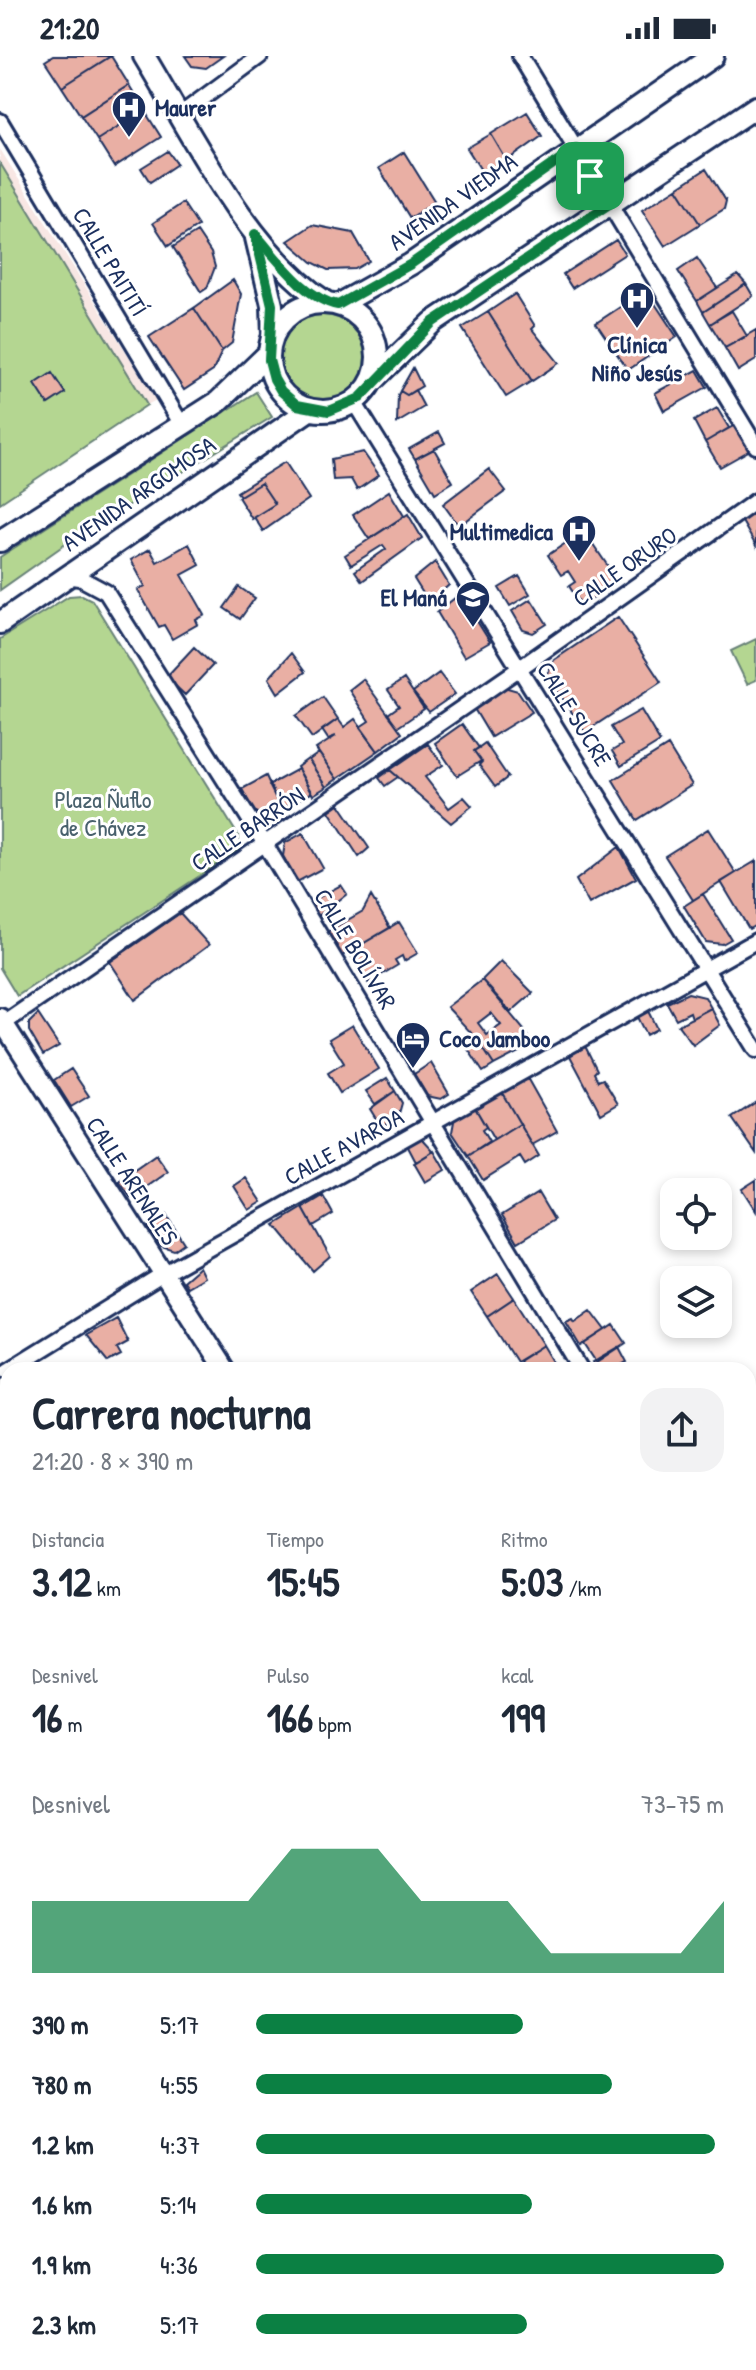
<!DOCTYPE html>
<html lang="es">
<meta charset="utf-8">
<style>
:root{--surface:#fff;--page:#f2f2f3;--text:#1f2937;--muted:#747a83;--accent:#0b8043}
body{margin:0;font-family:"Patrick Hand",sans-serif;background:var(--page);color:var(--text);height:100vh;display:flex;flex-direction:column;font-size:30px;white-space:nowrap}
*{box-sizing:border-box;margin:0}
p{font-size:26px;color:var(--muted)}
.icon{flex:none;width:44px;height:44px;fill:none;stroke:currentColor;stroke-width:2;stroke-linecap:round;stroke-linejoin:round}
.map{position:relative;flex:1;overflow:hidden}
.sheet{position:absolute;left:0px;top:1306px;width:756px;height:1008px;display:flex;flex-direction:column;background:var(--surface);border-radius:24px 24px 0 0;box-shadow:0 4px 12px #0003}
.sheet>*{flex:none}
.fabs{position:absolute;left:660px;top:1122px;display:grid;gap:16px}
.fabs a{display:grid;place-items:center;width:72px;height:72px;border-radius:16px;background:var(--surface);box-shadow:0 4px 12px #0003;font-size:40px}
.pin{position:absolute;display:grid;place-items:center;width:68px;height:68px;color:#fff;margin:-34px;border-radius:16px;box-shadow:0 4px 12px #0006}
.round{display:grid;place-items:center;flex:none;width:84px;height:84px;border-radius:24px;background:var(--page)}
.overview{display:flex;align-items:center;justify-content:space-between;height:136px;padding:0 32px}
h1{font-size:44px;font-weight:700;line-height:60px}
.metrics{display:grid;grid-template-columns:repeat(3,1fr);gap:12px;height:136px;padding:8px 32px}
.metrics div{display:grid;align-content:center}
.metrics b{font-size:40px;font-weight:700}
.metrics small{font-size:22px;font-weight:400}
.metrics p{font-size:22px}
.chart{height:224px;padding:16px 32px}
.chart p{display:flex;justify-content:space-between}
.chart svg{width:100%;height:144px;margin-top:8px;fill:var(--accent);opacity:.7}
ul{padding:0 32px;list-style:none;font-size:26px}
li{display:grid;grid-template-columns:128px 96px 1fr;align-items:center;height:60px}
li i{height:20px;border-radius:10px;background:var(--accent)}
.status{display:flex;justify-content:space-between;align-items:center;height:56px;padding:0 40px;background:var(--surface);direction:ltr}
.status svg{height:22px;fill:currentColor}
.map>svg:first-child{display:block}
.built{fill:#f8e7e4}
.green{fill:#b4d691;stroke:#688278;stroke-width:2}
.building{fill:#e9afa4;stroke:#1b2f5e;stroke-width:2;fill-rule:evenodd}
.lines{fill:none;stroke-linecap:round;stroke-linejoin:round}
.minor-casing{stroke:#1b2f5e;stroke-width:20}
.tertiary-casing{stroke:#1b2f5e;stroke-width:24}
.secondary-casing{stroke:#1b2f5e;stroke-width:26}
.minor{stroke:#fff;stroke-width:14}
.tertiary{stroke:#fff;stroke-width:18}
.secondary{stroke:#fff;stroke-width:20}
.route-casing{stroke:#fff;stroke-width:16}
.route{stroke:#0b8043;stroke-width:10}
.labels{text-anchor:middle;stroke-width:6;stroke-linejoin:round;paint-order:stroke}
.poi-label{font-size:24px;font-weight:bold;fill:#1b2f5e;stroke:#fff;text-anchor:start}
.street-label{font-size:24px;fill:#1b2f5e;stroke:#fff}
.park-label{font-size:24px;fill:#49616d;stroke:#fff}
</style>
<div class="status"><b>21:20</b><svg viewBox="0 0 49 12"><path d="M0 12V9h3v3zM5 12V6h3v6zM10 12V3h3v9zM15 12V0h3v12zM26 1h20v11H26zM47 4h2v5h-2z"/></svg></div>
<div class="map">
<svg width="756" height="2314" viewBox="0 0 756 2314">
<rect width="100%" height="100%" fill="#fff"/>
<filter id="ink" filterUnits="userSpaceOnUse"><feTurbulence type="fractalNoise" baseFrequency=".0125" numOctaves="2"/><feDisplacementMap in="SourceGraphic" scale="16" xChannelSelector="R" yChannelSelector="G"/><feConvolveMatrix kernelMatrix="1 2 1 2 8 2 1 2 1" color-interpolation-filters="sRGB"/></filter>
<g filter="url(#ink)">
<path class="built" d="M0,93L156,344L147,349L0,112Z"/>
<path class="green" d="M0,107L147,349L0,447Z
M279 302a43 43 0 1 1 86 0a43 43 0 1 1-86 0Z
M256,336L272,361L64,489L0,534V501Z
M82,539L92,544L239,781V794L17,940L0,912V583L69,540Z
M756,583V624L747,628L731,595Z"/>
<path class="building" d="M53,0H111L62,31L45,5Z
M111,0L129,29L81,60L62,31Z
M185,0H223L206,12L192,10Z
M129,29L144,54L97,84L81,60Z
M144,54L161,81L114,111L97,84Z
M527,56L542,80L507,105L491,78Z
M491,78L507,105L484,119L467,92Z
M168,95L177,108L150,126L141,112Z
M404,96L435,146L410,162L379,112Z
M706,113L726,145L724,153L700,168L677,132Z
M677,132L700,168L665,190L642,154Z
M183,147L198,170L168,190L153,167Z
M312,169L353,177L369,205L355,213L328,214L312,206L288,185Z
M197,176L211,197L215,211L207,232L201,236L173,191Z
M616,184L625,198L572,232L563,218Z
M697,202L717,232L697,245L678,215Z
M738,219L746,228L703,256L697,245Z
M233,224L241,238L232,287L222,295L194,252Z
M746,228L753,240L710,268L703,256Z
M646,234L677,281L628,314L596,267Z
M515,238L535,270L532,273L559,307L532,325L488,256Z
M194,252L222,295L213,315L184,334L149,281Z
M732,255L747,280L725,292L710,268Z
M488,256L532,325L506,341L462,272Z
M756,274V304L738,315L725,292Z
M413,312L422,330L407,339L400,335Z
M697,314L707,331L664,355L655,337Z
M52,317L65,337L48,348L35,328Z
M415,334L424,351L397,367L398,339L400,335L407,339Z
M717,352L729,372L705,386L694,365Z
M737,368L752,393L720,411L705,386Z
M439,376L445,387L415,403L409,393Z
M434,393L453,426L435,437L415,403Z
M363,396L379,419L357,434L351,423L333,424L331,403Z
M285,406L309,443L263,475L254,461L275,448L261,427L240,440L237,436Z
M489,413L506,435L459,470L443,448Z
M261,427L275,448L252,463L238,441Z
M389,435L404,460L369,483L353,459Z
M756,452V490L740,462Z
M408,458L422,482L362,525L355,515L386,493L383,489L351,509L345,499Z
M584,475L618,525L582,550L569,530L575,526L568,515L561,519L548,499Z
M189,488L200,509L182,519L205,559L196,564L198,568L172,583L164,569L159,571L138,534L145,530L131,504L150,493L157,506Z
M435,506L449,529L429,547L414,523Z
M519,520L530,538L510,550L499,532Z
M239,531L255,542L240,563L224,552Z
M460,538L490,586L464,601L437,556Z
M531,543L547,568L533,577L523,574L512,555Z
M618,561L661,626L585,676L547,619L554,604Z
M194,591L213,609L185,639L166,621Z
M291,597L305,616L278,637L269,622Z
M439,617L455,638L429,656L413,636Z
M363,623L402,677L378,695L360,671L369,665L349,634Z
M404,623L424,653L398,671L388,658L399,650L388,634Z
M504,631L518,635L532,656L491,681L473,651Z
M323,641L338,663L312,682L296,660Z
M641,654L660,686L621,710L612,695L622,689L611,671Z
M338,663L344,671L355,663L378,695L337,723L316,693L336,680L328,683L322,674Z
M462,668L479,692L474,695L481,705L457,720L435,687Z
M485,687L508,721L495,731L479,709L482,706L474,695Z
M428,688L443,709L425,721L449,752L464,741L472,750L451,767L390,714Z
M668,690L692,729L637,764L613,724Z
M319,697L337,723L326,731L309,704Z
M308,703L326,731L313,739L297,711Z
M298,713L311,737L281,753L269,729Z
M390,714L398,721L385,730L379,722Z
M266,720L281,753L268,761L254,756L242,733Z
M339,748L369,792L359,801L329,755Z
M708,773L736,817L693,844L665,800Z
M303,777L323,812L297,826L283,800L285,787Z
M619,791L636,822L589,848L576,824Z
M756,805V869L749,873L721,826Z
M341,829L347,838L317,861L308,847Z
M703,838L731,883L722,888L706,886L684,850Z
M371,840L390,872L342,900L327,876L363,855Z
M180,857L209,889L135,944L110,906Z
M399,866L418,897L404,905L402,900L395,904L398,909L368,927L349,896Z
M501,905L533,937L511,956L482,924Z
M482,924L524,974L532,989L494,1009L477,983L447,951ZM491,957L501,969L487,979L478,967Z
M688,937L705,941L711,952L692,962L690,956L676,963L667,947Z
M711,952L720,969L693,989L678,969Z
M648,955L657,973L646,979L637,961Z
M38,958L59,990L43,999L29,975V967Z
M352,969L379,1013L340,1037L328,1017L344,1007L329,983Z
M477,983L494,1009L483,1016L466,990Z
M585,990L597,1014L594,1017L598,1025L603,1023L618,1048L601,1058L569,998Z
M431,1007L449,1038L441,1043L427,1040L414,1018Z
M71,1013L89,1040L71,1051L54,1024Z
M526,1020L557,1075L532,1089L501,1035Z
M387,1022L395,1035L375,1048L366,1035Z
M395,1035L402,1047L398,1061L381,1071L370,1053Z
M501,1035L520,1068L494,1084L474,1050Z
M756,1046V1097L732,1062Z
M474,1050L486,1071L482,1074L489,1086L468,1100L452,1076L455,1060Z
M520,1068L539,1100L525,1109L520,1101L483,1124L468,1100Z
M422,1082L434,1095L416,1106L407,1089Z
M434,1095L445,1114L425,1126L414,1107Z
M156,1099L168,1116L131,1142L119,1125Z
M246,1122L262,1146L249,1154L234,1130Z
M756,1124V1155L742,1133Z
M538,1137L554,1164L518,1186L502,1159Z
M323,1140L333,1158L313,1170L303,1152Z
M303,1152L330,1200L313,1215L275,1169Z
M166,1159L184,1187L174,1194L161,1190L148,1171Z
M199,1211L204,1221L187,1231L183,1225Z
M498,1218L514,1242L487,1260L471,1236Z
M514,1242L544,1289L516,1306L487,1260Z
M591,1254L606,1274L581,1290L566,1265L573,1262L575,1265Z
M116,1262L128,1286L117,1292L121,1299L108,1306L86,1279Z
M614,1269L626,1287L597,1306L585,1288Z
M544,1289L559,1314H524L519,1305Z
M619,1291L627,1306L612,1314H598L593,1306Z
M756,1429V1469L748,1476V1437Z
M748,1491L756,1503V1530L748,1536Z
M756,1642V1670L748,1657V1647Z
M0,1650L8,1661V1683L0,1672Z
M756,1855V1945L748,1950V1903L754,1900L748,1887V1860Z
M748,2013L751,2018L756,2015L754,2048L748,2040Z
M8,2049V2094L2,2099L0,2055Z
M756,2076V2137L748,2124V2082Z
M7,2152L8,2253L0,2259V2157Z
M748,2164L756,2179V2205L748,2210Z
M756,2205V2245L748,2250V2210Z
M756,2289V2314H733L738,2306H748V2296Z
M8,2291V2306H26L19,2314H11L0,2303Z
M396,2306H445L434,2314H385Z
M496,2306H517L523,2314H497Z
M545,2306H567L572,2313L541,2314L547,2309Z"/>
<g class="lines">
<defs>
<path id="minor" d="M520,0L756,390
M180,59L260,0
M0,65L182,369
M354,346L756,994
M66,520L80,522L106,536L265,788L582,1314
M0,970L520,612L756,445
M8,1314L163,1218L756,885
M748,1383L756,1377
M748,1581L756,1593
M0,1923L8,1917
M0,2122L8,2133"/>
<path id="tertiary" d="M0,962L225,1314
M0,1628L8,1639
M748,1724L756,1719
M748,2075L756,2070
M748,2141L756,2154
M0,2272L8,2266
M482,2306L487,2314
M452,2314L462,2306"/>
<path id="secondary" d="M144,0C192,79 249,197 327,247
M256,182L272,249L273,280
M269 301a54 54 0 1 1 108 0a54 54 0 1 1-108 0Z
M338,249L411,208L713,0
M372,325L433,266L756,51
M0,485L218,346L269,297
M0,567L309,354"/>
</defs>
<use href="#minor" class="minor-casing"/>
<use href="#tertiary" class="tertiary-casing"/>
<use href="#secondary" class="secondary-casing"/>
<use href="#minor" class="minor"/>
<use href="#tertiary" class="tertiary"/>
<use href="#secondary" class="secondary"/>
</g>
</g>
<g class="lines" filter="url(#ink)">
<defs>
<path id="route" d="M576,92L609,148L433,266L360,342L329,355L297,349L281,335L274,323L269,304L272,249L255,178C277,202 305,243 338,249L411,208Z"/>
</defs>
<use href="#route" class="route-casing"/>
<use href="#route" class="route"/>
</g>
<defs>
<symbol id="hospital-pin" viewBox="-11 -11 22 30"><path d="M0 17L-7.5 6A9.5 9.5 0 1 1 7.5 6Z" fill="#1b2f5e" stroke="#fff"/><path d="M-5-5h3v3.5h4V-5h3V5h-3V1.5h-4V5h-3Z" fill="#fff"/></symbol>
<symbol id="school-pin" viewBox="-11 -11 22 30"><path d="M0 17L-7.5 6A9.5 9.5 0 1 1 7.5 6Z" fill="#1b2f5e" stroke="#fff"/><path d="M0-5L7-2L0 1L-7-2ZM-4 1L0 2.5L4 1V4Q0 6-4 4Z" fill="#fff"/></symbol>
<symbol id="hotel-pin" viewBox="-11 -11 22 30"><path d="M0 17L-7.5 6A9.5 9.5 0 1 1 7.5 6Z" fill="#1b2f5e" stroke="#fff"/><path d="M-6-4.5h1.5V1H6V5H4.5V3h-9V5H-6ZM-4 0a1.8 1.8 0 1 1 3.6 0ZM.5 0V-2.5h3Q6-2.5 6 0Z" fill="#fff"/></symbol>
</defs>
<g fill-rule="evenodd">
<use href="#hospital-pin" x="109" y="32" width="40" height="54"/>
<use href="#hospital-pin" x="617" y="223" width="40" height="54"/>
<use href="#hospital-pin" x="559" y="456" width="40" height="54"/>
<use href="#school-pin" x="453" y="522" width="40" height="54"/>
<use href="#hotel-pin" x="393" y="963" width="40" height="54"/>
</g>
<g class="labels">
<g class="poi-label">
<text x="155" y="60">Maurer</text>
<text x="637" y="297" text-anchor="middle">Clínica<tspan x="637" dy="28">Niño Jesús</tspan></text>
<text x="553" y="484" text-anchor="end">Multimedica</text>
<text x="447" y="550" text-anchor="end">El Maná</text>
<text x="439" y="991">Coco Jamboo</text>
</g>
<g class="street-label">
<text transform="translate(453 146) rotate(-35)" y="8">AVENIDA VIEDMA</text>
<text transform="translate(110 206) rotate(59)" y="8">CALLE PAITITÍ</text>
<text transform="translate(139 438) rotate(-35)" y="8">AVENIDA ARGOMOSA</text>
<text transform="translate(625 511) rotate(-35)" y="8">CALLE ORURO</text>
<text transform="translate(574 658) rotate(58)" y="8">CALLE SUCRE</text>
<text transform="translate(248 773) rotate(-34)" y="8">CALLE BARRÓN</text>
<text transform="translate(355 893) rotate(59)" y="8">CALLE BOLÍVAR</text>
<text transform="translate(344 1091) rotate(-29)" y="8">CALLE AVAROA</text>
<text transform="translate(132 1125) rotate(57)" y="8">CALLE ARENALES</text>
</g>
<g class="park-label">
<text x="103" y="752">Plaza Ñuflo<tspan x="103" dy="28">de Chávez</tspan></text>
</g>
</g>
</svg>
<div class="fabs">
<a><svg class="icon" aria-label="locate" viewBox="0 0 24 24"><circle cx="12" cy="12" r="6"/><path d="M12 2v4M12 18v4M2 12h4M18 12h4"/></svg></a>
<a><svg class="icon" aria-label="layers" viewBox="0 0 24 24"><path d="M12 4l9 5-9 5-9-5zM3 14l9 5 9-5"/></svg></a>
</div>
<div class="pin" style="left:590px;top:120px;background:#1e9e55"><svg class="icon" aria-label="arrive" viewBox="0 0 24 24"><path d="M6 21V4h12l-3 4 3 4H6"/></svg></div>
<section class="sheet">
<div class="overview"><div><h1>Carrera nocturna</h1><p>21:20 · 8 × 390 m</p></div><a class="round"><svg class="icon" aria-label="share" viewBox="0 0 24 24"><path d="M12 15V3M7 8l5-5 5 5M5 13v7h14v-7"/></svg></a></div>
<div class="metrics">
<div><p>Distancia</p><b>3.12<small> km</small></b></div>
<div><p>Tiempo</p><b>15:45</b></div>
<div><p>Ritmo</p><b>5:03<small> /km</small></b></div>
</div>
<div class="metrics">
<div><p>Desnivel</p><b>16<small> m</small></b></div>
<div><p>Pulso</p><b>166<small> bpm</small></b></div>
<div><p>kcal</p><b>199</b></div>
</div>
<div class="chart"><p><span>Desnivel</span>73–75 m</p>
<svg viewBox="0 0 160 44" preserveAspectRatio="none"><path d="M0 44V22L10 22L20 22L30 22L40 22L50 22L60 6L70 6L80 6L90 22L100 22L110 22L120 38L130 38L140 38L150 38L160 22V44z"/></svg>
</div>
<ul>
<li><b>390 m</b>5:17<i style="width:57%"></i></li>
<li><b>780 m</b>4:55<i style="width:76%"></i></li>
<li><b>1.2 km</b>4:37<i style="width:98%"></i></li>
<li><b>1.6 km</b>5:14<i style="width:59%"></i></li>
<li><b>1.9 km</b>4:36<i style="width:100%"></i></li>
<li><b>2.3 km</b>5:17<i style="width:58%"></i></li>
</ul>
</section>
</div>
